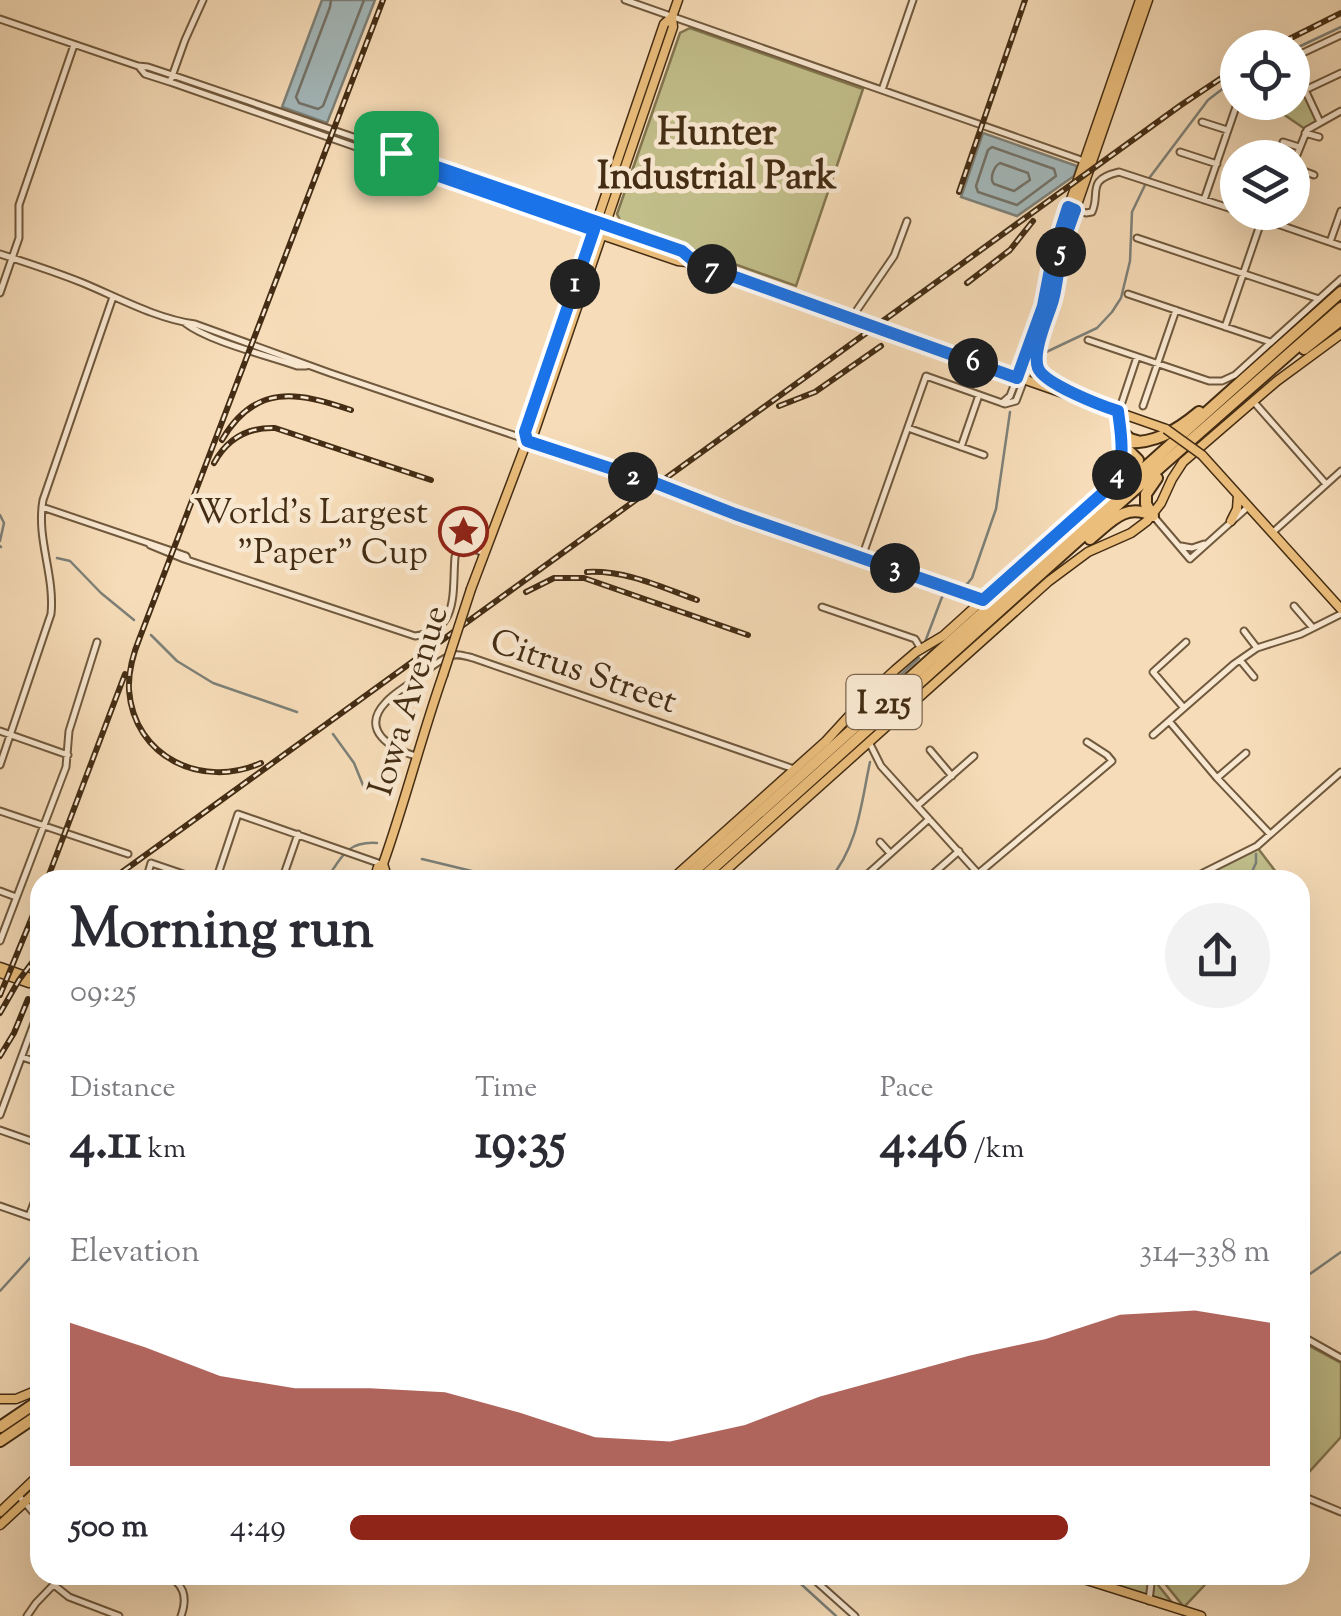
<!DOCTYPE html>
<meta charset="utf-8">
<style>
:root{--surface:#fff;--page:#f2f2f3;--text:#2b2b33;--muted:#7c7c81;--accent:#8f2418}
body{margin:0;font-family:"Sorts Mill Goudy",serif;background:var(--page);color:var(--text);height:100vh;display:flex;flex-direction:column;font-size:38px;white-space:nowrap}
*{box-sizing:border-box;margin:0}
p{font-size:32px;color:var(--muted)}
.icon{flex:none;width:55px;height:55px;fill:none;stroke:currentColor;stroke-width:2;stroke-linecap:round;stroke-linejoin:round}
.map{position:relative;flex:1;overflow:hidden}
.details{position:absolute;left:30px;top:870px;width:1280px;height:715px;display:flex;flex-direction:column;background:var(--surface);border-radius:30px;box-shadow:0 10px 40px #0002}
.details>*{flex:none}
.controls{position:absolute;left:1220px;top:30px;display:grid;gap:20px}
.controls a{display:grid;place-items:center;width:90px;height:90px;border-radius:50%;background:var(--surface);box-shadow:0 10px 40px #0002;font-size:50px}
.pin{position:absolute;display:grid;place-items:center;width:85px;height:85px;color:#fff;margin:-42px;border-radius:20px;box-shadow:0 5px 15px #0006}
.km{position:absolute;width:50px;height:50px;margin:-25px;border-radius:50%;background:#222;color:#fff;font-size:28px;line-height:50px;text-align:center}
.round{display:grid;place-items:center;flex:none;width:105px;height:105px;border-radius:52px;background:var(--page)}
.head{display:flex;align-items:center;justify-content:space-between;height:170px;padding:0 40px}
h1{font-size:55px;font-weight:800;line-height:75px}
.stats{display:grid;grid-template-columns:repeat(3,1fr);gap:15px;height:170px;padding:10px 40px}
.stats div{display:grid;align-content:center}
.stats b{font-size:50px;font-weight:800}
.stats small{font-size:28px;font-weight:400}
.stats p{font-size:28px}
.chart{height:280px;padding:20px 40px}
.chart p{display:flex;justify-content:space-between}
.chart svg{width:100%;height:180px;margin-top:10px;fill:var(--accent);opacity:.7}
ul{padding:0 40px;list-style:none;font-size:32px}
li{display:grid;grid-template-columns:160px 120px 1fr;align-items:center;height:75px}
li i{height:25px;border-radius:12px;background:var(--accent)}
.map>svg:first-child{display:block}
.green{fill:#c2bf8b;stroke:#837650;stroke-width:2.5}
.water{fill:#a3b8bb;stroke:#7d8078;stroke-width:2.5}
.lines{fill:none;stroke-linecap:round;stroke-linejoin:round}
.shore{stroke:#747268;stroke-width:2.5}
.stream{stroke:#7d8078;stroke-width:2.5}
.minor-casing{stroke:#70593d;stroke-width:9}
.major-casing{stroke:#442d14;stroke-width:11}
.highway-casing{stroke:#442d14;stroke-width:14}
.minor{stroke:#f9e8d1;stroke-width:5}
.major{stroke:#ebbe7c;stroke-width:8}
.highway{stroke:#ebbe7c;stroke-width:10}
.rail-casing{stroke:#442d14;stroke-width:6}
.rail{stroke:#f9e8d1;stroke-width:2.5;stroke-dasharray:8;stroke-linecap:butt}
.major-bridge-casing{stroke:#442d14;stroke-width:11;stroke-linecap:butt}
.major-bridge{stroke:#ebbe7c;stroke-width:8}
.route-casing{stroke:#fff;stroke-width:20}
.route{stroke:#1a73e8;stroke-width:12}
.labels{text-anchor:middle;stroke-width:9;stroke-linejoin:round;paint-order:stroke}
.shield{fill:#f9e8d1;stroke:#7a654d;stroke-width:2.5}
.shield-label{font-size:32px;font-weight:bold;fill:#442d14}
.poi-label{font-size:35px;fill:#442d14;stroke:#f9e8d1;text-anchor:end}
.street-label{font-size:35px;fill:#442d14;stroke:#f9e8d1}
.neighbourhood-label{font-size:38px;font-weight:bold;fill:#442d14;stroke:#f9e8d1}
</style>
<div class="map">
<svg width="1341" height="1616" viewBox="0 0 1341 1616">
<rect width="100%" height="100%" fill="#f6dcb8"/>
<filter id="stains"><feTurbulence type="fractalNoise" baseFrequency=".002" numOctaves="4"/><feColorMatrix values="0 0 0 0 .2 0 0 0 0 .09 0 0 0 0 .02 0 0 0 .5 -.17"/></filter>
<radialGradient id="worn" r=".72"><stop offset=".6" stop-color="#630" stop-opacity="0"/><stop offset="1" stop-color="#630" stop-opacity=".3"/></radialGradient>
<path class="green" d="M690,28L863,89L796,286L622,224L617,214L680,33Z
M1295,73L1317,120L1305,129L1267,103L1292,102L1293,74Z
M1257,847L1282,880H1192Z
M1300,1341L1341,1363V1437L1300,1482Z
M1087,1575H1150L1174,1605Z
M1158,1575H1214L1184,1607Z"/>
<path class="water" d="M322,0H375L327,123L282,107Z
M983,133L1077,166L1074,176L1017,216L961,197Z"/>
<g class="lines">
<path class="shore" d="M331,0L330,7L296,97L299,103L318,109L323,106L364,0
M992,147L1054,169L1056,176L1017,205L978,192L976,186L988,150Z
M1000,163L1028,173L1030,180L1014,191L994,184C989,179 994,166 1000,163Z"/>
<path class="stream" d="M1292,50L1341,27
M1150,177L1208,100L1238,77
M1042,354L1097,328L1112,312L1121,298L1130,261L1132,212L1145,185
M0,515L4,523L0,541
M0,546L1,547
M57,558L70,561L101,593L134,620
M959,588L968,583L972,578L996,509L1010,412
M151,635L177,661L213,683L297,712
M925,642L942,597L950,592
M869,707L872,701L919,658
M333,734L354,763L365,790
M422,859L509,880
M326,880C341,858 346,841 377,843
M829,880C858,847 861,804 870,762
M1248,880L1256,863V854
M1300,1281L1341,1252
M0,1291L40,1247
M791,1575L836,1616"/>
<defs>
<path id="minor" d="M625,0L1084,161
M0,19L138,66L148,67L172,75L596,220
M1292,58L1341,35
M1292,62L1320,122
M140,68L145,74L170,82L594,230
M170,82L185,40L203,0
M882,90L913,0
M1305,90L1341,73
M1202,122L1227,130
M1305,133L1319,137
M1283,142L1299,147
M1180,152L1217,164
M1292,167L1307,130L1341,111
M1293,167L1314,175
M1204,200L1238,101
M1075,209L1086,213L1092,212C1101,193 1085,180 1119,172L1238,211
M1242,212L1341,246
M1275,223L1279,212
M1137,238L1319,299
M1330,242L1341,211
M0,254C28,263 56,272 83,283C119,298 157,319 195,324L330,373L649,481L732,513L983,600
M0,293L19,238V205L74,45
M1128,294L1270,342
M857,310L894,256L907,221
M185,323C210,342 266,355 297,366H306
M1225,327L1262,219
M1088,340L1209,381H1222L1235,375L1341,279
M1253,401L1326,484
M1002,403L1010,396L1017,378
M1143,406L1176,310
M1119,411L1137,357
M908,428L984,455
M961,447L979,395
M648,484L670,492
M42,507L172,551L186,556L187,558
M1155,518L1190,559L1249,506
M1272,533L1341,471
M150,545L184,559L415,636C460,631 452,591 455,557L458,550L469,547L484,553
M1181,546L1192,548L1204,544
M862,557L926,376L1005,404L1016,401L1024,380
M1294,606L1313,628
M822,607L915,639L921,649
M1244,631L1257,648
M1240,660L1254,677
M1184,708L1153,672L1186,642
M1169,721L1217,778L1270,834
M0,731L68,755
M1153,735L1234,664L1257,648L1301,634L1341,614
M869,742L881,766L984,880
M930,750L952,776
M416,756C391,749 359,730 386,702C394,693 407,686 417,678C427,671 438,660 450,656C458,653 465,656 473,658L794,769
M0,765L51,614C55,575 36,539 43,500L113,297
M1217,778L1246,753
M917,806L974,756
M0,811L128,854
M880,842L890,853
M979,873L1112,761L1107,755L1087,742
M146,880L151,863L201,880
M216,880L238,814L381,864
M282,880L298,834
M861,880L929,819
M926,880L959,851
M1189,880L1257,846L1341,772
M0,891L16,897
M0,941L66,767L69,731L97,642
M22,1057L40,1063
M0,1115L40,1007
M0,1130L40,1144
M0,1206L40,1220
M29,1216L40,1187
M1300,1335L1341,1358
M18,1495L40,1520
M1300,1495L1341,1512
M164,1575C184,1582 188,1597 181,1616
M809,1575L855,1616
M54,1585L69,1597L119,1616
M1149,1601L1152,1575
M27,1616L36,1603L63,1575"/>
<path id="major" d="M605,223L682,251L695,263
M602,235L678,261L695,263L815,304
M917,342L1166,429
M1038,353C1036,383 1054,380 1075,393
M1017,378L1043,306L1058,237L1140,0
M1024,380L1053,300L1062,250L1069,228L1148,0
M527,441L525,432L664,24L672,17
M1202,455L1341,609
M1231,521L1237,509L1238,495
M471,589L527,441L533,436L673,27L672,17L678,0
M374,880L378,867L383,864
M381,880L385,870L383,864C405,802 421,738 443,675
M671,880L826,741L871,692L895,670L916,652L943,636L1109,486C1127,464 1121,437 1119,411
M715,880L1049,581L1088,552L1131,533L1147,521L1161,503L1172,479L1183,462L1277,381L1341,334
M0,967L31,978L40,984
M0,973L29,983L34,982
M0,1399H16L40,1389
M0,1512L40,1474
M0,1525L40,1488
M1071,1575L1201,1616"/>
<path id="highway" d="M1304,349L1341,320
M1120,430L1130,439L1137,441
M1121,442C1153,445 1175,432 1199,412
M1121,461L1125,454L1130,452L1138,460
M1120,482L1135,468L1138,460
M1152,515L1146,504V494L1157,478
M1090,539C1111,522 1125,502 1153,516
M684,880L1341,292
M700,880L1123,500L1341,308
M0,1427L40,1400
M0,1441L40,1414"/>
</defs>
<use href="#minor" class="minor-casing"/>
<use href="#major" class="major-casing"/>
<use href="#highway" class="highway-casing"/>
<use href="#minor" class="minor"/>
<use href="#major" class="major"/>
<use href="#highway" class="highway"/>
<defs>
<path id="rail" d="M1271,48L1341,13
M959,192L1025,0
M967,283L1010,250L1033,221
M779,406L815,392L881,346
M222,440C255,383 298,392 351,410
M214,463C227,439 247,427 275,428L431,480
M587,572C626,570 661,587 697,600
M526,592L554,578H584L748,635
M261,763C203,789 134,758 129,690C128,671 133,654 140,637L383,0
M47,880L125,674
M111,880L1181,105L1238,67
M0,995L40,898
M0,1013L19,980L40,952
M0,1056L14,1033L28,999"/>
</defs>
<use href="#rail" class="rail-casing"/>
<use href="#rail" class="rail"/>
<defs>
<path id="major-bridge" d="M815,304L917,342
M1166,429L1202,455
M443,675L471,589"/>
</defs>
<use href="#major-bridge" class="major-bridge-casing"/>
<use href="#major-bridge" class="major-bridge"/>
</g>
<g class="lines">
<defs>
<path id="route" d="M396,153L682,251L696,263L1017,378L1043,306L1053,254L1068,207L1075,210C1070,224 1064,239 1061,254C1058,269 1057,285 1053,300C1048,317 1032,351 1038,368C1044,384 1102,406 1118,411C1122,442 1128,467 1104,492L983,600L735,514L658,484L527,441L525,432L594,230L393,160Z"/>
</defs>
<use href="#route" class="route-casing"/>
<use href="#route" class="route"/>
</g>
<defs>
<symbol id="sight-ring" viewBox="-11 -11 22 22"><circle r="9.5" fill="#f9e8d1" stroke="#8f2418" stroke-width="1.5"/><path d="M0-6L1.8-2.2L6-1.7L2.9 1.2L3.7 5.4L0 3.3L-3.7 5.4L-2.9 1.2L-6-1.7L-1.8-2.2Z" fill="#8f2418"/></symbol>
</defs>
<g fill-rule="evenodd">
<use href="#sight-ring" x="436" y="504" width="55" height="55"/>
</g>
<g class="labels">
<rect class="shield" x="846.5" y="675" width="75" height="54" rx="8"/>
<g class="shield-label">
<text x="884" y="713">I 215</text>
</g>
<g class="poi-label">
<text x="428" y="523">World's Largest<tspan x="428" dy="40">"Paper" Cup</tspan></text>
</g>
<g class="street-label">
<text transform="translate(584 670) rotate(19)" y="12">Citrus Street</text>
<text transform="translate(407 700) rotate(-73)" y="12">Iowa Avenue</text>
</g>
<g class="neighbourhood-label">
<text x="717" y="144">Hunter<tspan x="717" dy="44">Industrial Park</tspan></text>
</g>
</g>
<rect width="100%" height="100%" filter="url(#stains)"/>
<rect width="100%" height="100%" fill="url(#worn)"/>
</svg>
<div class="controls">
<a><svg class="icon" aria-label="locate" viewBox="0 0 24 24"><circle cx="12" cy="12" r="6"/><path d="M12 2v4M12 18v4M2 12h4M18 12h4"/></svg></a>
<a><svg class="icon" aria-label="layers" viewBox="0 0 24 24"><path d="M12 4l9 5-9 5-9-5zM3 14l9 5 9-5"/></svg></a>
</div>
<div class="pin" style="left:396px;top:153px;background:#1e9e55"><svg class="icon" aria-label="arrive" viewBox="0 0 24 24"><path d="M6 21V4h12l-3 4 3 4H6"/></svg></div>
<b class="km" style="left:575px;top:284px">1</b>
<b class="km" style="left:633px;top:477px">2</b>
<b class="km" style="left:895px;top:568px">3</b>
<b class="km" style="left:1117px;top:475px">4</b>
<b class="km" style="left:1061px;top:252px">5</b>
<b class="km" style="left:973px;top:363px">6</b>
<b class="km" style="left:712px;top:269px">7</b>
<section class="details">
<div class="head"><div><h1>Morning run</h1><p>09:25</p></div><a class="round"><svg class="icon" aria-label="share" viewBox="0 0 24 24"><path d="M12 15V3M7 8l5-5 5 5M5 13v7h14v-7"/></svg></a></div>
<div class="stats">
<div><p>Distance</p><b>4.11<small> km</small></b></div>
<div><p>Time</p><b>19:35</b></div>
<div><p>Pace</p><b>4:46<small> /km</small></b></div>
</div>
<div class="chart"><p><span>Elevation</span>314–338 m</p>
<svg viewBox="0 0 160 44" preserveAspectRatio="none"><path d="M0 44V9L10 15L20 22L30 25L40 25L50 26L60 31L70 37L80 38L90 34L100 27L110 22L120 17L130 13L140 7L150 6L160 9V44z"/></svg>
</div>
<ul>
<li><b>500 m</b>4:49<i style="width:78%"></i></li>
</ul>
</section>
</div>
